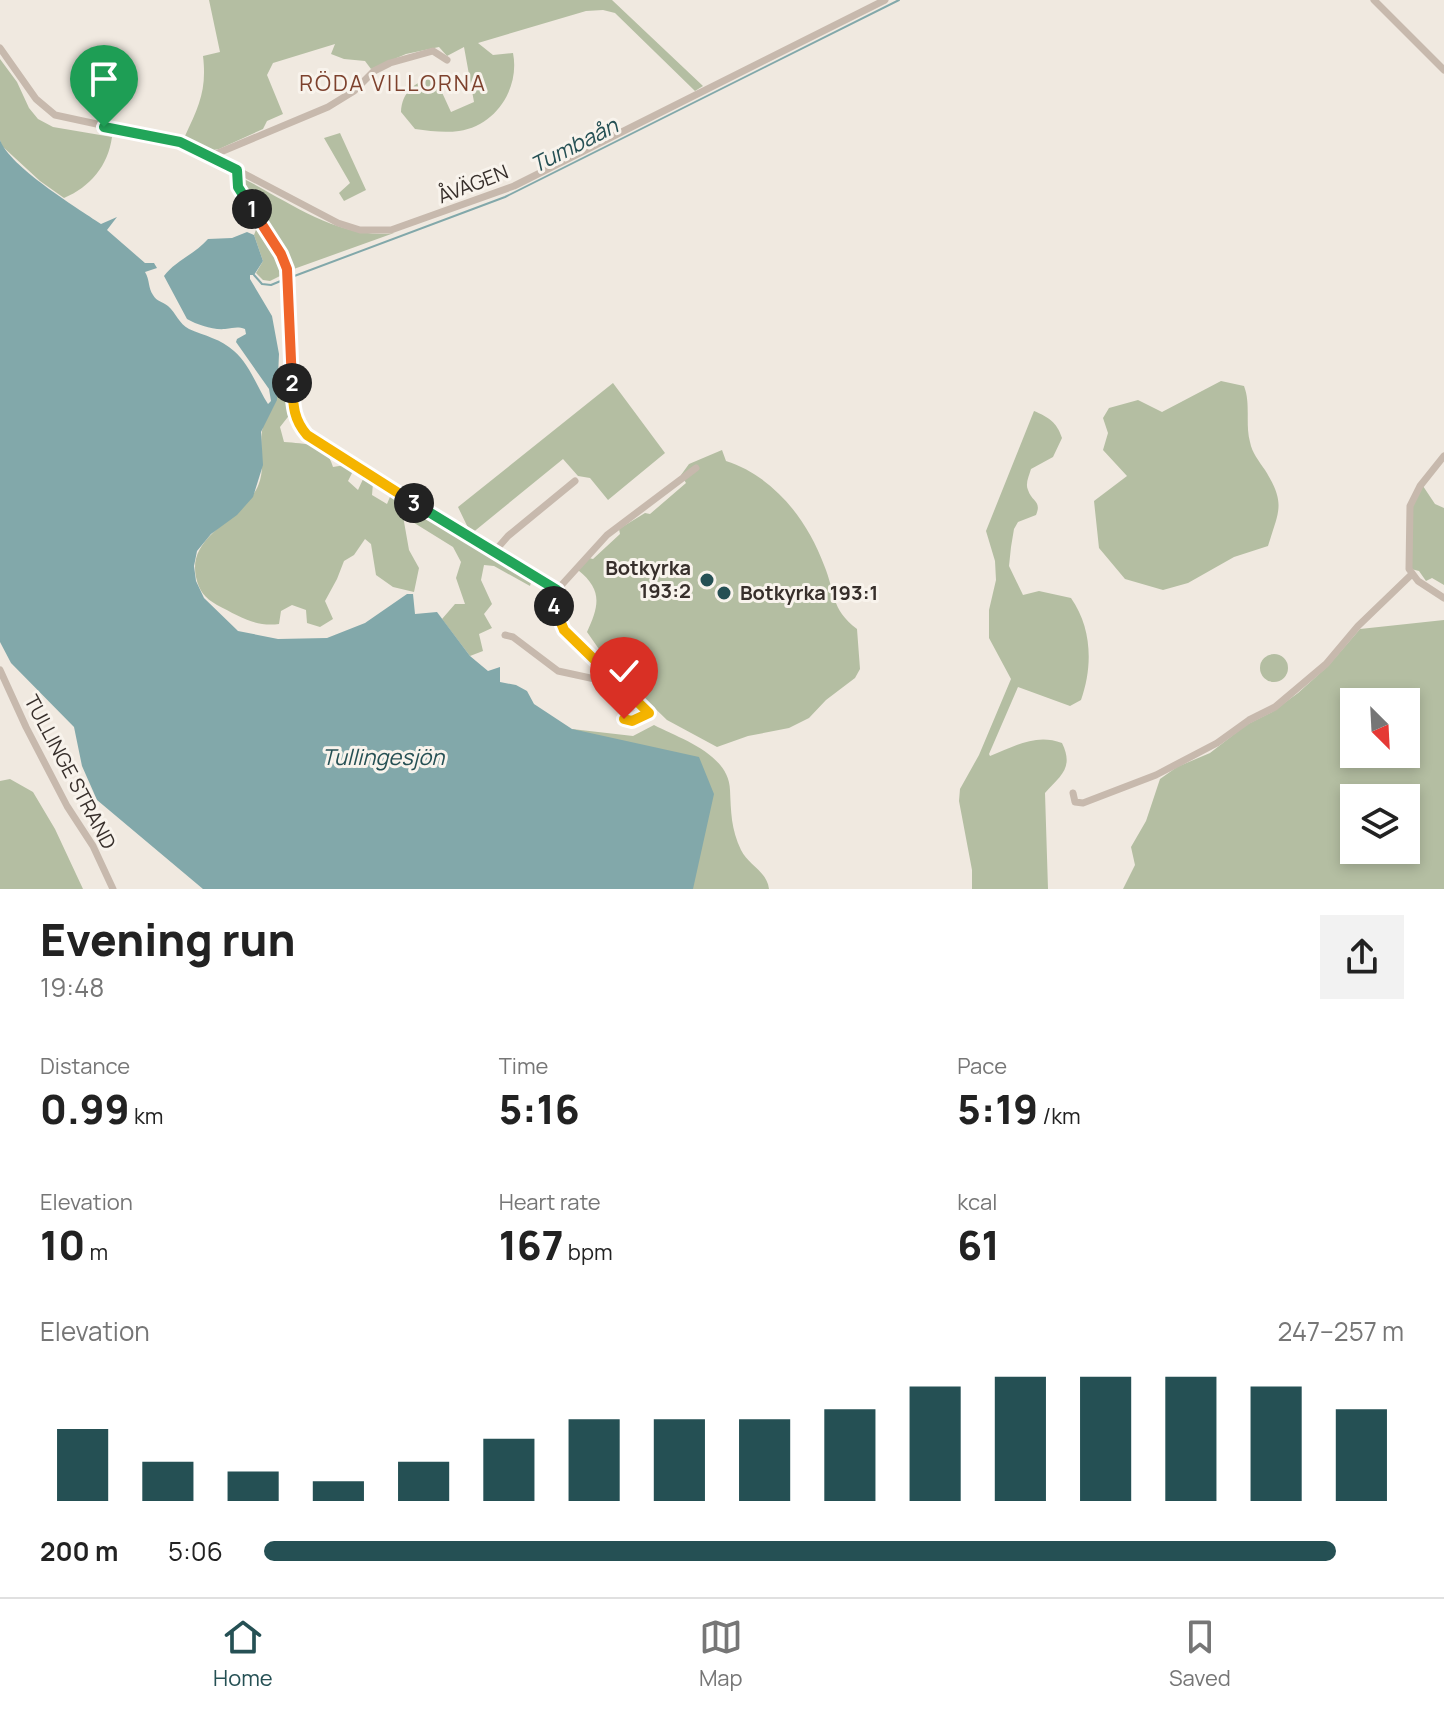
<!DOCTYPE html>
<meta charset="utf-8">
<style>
:root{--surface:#fff;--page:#f2f2f2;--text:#222;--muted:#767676;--line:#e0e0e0;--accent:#255054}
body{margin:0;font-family:Manrope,sans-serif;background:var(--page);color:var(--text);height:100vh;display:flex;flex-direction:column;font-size:30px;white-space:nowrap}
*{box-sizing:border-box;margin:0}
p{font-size:26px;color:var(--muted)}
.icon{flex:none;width:44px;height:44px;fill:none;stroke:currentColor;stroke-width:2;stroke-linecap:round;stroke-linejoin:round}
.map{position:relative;height:889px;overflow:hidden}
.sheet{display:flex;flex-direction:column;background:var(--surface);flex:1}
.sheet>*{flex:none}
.needle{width:52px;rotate:156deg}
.tools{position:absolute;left:1340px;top:688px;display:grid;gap:16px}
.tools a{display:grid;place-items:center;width:80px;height:80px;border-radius:0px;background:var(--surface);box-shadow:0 4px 12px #0003;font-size:40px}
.pin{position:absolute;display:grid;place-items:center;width:68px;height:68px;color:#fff;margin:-82px -34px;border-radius:50% 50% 50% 0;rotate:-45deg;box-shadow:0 0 8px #0007}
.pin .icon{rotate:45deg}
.km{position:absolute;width:40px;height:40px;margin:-20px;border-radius:50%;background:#222;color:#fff;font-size:22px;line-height:40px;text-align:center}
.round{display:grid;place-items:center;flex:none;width:84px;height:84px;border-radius:0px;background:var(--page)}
.head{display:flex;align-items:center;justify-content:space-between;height:136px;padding:0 40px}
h1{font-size:44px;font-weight:800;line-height:60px}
.metrics{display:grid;grid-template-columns:repeat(3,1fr);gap:12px;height:136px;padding:8px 40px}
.metrics div{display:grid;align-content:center}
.metrics b{font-size:40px;font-weight:800}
.metrics small{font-size:22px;font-weight:400}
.metrics p{font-size:22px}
.chart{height:224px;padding:16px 40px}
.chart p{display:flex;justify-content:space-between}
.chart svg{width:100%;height:144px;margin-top:8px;stroke:var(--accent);stroke-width:6}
ul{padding:0 40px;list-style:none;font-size:26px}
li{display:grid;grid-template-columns:128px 96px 1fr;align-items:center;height:60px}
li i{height:20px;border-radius:10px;background:var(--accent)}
.dock{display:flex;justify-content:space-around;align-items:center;height:112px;border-top:2px solid var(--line);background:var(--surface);font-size:22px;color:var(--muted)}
.dock a{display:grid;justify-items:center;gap:4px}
.dock .current{color:var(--accent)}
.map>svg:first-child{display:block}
.green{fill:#b4bea2;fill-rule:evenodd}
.water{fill:#82a8aa}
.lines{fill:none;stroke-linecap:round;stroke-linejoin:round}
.stream{stroke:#82a8aa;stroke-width:2}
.minor{stroke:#c7b9ad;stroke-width:7}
.split-1-casing{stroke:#fff;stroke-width:16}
.split-2-casing{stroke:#fff;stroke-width:16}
.split-3-casing{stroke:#fff;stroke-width:16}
.split-4-casing{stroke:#fff;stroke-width:16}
.split-5-casing{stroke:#fff;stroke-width:16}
.split-1{stroke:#22a559;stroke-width:10}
.split-2{stroke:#f0652b;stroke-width:10}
.split-3{stroke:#f5b400;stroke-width:10}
.split-4{stroke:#22a559;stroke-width:10}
.split-5{stroke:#f5b400;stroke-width:10}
.poi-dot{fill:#255054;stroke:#f8f3ec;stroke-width:3}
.labels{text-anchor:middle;stroke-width:6;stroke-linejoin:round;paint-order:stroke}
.street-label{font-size:20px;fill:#372f2b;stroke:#f8f3ec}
.poi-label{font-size:20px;font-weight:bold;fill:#372f2b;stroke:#f8f3ec;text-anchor:end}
.neighbourhood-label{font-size:22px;letter-spacing:2px;fill:#7d412d;stroke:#f8f3ec}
.water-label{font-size:22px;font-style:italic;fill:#255054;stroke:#f8f3ec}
</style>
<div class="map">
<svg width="1444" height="889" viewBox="0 0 1444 889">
<rect width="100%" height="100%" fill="#f0e9e0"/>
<path class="green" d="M209,0H612L703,86L695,91L615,13L603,10L586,11L478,43L493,55L513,53C520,88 496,126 459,131C444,133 430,131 415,129L401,112C402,91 415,83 434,75L451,112L474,102L464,47L447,56L439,47L406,54L371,69L365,61L344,59L331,54L335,44L273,63L267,75L283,114L267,121L263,129L219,149L208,151L187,142L185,136C199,106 207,90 203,56L220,52Z
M0,59L17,82L29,108L38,119L53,127L112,137C108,166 90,187 64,198L40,181L2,146L0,140Z
M340,133L366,190L344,201L339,193L350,183L324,138Z
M244,179C289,202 340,240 394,233L291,270L283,251L239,184Z
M257,227L283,268L284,274L270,281L263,280L256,273L263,261L254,235Z
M280,373L287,376L291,413L280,427L284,442C305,444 326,442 333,467L345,465L353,471L348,481L358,490L364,477L373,483L372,495L387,504L392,492L412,509L470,545L474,543L532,579L530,586L494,566L484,565L481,580L492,604L484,614L492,628L479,634L483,651L470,656L442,619L455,604H465L456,578L461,562L453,547L403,516L409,550L419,568L414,592L393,587L376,575L371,544L365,539L354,555L344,561L337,579L325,601L333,619L320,627L307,623L306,610L292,605L281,611L279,624C254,627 239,616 217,605C205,598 199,591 196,577C187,534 242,521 258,486C266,467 259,450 262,431C264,418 274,409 277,397C279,390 279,381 280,373Z
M1221,381L1244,386C1251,404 1245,424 1250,442C1252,453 1259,461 1265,470C1286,504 1279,510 1268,546L1234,557L1188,583L1163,590L1125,579L1099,548L1094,501L1127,476L1103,450L1108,433L1103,418L1109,408L1138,400L1162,412Z
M613,383L665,453L608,500L590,478L578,476L563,459L471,534L458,507Z
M1034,411C1048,417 1057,422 1062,438L1053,457L1031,469C1029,476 1025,484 1028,490C1032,502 1042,501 1036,515L1018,522L1014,529L1011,547L1009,566L1023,595L1039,591L1071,598C1092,628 1093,666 1081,700L1070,706L1018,687L989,754L990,756C1015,746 1036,733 1062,743C1074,768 1061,775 1045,793L1048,889H972V870L959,801L960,789L979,755L1011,679L989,638V610L996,580L995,561L986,531Z
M722,450L726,461C773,476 807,519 824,565C836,594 830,608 857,629L860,669L855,678L826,700L809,718L789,728L748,736L717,747L667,720L610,665L587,632C599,606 603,590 578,570L589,558L593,559L620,534L619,529L645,513L650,514L686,483L681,475L689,464Z
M1423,486L1435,504L1444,508V585L1432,578L1426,581L1419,571L1411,569L1413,506Z
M1444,620V889H1123L1135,865L1131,847L1146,821L1160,779L1177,767L1210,753L1246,725L1272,712L1298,693L1328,666L1360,629ZM1354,702H1406V754H1354ZM1354,798H1406V850H1354Z
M1260 668a14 14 0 1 1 28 0a14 14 0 1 1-28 0Z
M654,725C681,739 729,754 730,790C731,812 731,829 741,850C748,865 767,871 769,889H693L572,729L633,736Z
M10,779L33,792L55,829L83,889H0V781Z"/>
<path class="water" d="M0,140C10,167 76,207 101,224L117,217L107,230L145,263H154L157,268L145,272C150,280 148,288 153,295C157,302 162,301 168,306C176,313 179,324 189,329C205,336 221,339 234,351C250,365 257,387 268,404L271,401L269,389L236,342L237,339L246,334L245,329C237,326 234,328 225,329C212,330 198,325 187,319L164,276C175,261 195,254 208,239L232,238L247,232L254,235L263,261L254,275H250V279L272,316L279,354L277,400L261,432L263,465L253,497L237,515L211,534L197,551L194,566L196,581L204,598L238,631L278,639L327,638L365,623L407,594H413L415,614L437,612L470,656L488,671L500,667V682L516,685L527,691L534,704L572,729L699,757L714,794L693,889H203L97,800L82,766L74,727L11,663L0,642Z"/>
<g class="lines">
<path class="stream" d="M254,275L262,284L271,285L283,280
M289,278L505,197L899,0"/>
<path class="minor" d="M1374,0L1444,70
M0,48L36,99L55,115L180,142L237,170C234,203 278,236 287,269L293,412C301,432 315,441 332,452L557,590L555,608L560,625L649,713L632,721L624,719
M211,156L328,107L354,91L374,71L390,63L433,51L447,60
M237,170L338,223L360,230H391L514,186L885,0
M1444,456L1420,486L1410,506L1409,569L1418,581L1444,598
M494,552L508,536L575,481
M557,590L607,535L696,468
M505,635L513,637L558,671L618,684
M0,670L26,727L67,806L93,846L113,889
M1073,793L1075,802L1083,803L1156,775L1217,743L1249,720L1275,707L1326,664L1358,626L1412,574"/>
</g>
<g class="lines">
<defs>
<path id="split-1" d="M104,127L180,142L237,170L238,187L252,209"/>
<path id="split-2" d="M252,209L281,254L287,269L292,383"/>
<path id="split-3" d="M292,383C293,404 293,419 307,435L414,503"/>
<path id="split-4" d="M414,503L557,590L554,606"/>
<path id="split-5" d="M554,606L564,630L649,713L632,721L624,719"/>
</defs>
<use href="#split-1" class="split-1-casing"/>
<use href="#split-2" class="split-2-casing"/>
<use href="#split-3" class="split-3-casing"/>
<use href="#split-4" class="split-4-casing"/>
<use href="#split-5" class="split-5-casing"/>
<use href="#split-1" class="split-1"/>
<use href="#split-2" class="split-2"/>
<use href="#split-3" class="split-3"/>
<use href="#split-4" class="split-4"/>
<use href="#split-5" class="split-5"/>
</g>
<g class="poi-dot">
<circle cx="707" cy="580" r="8"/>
<circle cx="724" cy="593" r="8"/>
</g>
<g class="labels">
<g class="street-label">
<text transform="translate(473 184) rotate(-21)" y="7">ÅVÄGEN</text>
<text transform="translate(70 772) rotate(62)" y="7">TULLINGE STRAND</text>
</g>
<g class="poi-label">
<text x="691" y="575">Botkyrka<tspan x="691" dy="23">193:2</tspan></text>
<text x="740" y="600" text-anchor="start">Botkyrka 193:1</text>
</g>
<g class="neighbourhood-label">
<text x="393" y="91">RÖDA VILLORNA</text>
</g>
<g class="water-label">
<text transform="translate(574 145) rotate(-27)" y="8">Tumbaån</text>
<text x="383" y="765">Tullingesjön</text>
</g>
</g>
</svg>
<div class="tools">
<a><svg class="needle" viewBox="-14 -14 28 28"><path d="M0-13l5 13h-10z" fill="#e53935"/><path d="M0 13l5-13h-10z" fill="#767676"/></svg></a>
<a><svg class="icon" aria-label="layers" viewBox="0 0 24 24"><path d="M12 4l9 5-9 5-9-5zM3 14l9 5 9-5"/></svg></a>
</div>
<div class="pin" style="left:104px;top:127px;background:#1e9e55"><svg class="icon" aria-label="arrive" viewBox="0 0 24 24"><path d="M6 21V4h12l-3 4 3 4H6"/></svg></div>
<div class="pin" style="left:624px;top:719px;background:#d93025"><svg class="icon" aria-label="check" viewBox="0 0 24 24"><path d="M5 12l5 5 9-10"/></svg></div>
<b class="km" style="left:252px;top:209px">1</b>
<b class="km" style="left:292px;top:383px">2</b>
<b class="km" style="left:414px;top:503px">3</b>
<b class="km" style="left:554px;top:606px">4</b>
</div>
<section class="sheet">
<div class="head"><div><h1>Evening run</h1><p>19:48</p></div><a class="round"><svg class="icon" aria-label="share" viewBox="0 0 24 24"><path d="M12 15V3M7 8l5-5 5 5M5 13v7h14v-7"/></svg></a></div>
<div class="metrics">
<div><p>Distance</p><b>0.99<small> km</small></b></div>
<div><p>Time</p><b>5:16</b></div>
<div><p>Pace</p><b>5:19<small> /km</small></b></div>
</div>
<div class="metrics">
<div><p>Elevation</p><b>10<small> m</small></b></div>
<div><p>Heart rate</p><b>167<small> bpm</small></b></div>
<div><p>kcal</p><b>61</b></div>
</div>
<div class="chart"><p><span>Elevation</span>247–257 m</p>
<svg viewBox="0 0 160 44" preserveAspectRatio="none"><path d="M5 44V22M15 44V32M25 44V35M35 44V38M45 44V32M55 44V25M65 44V19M75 44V19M85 44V19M95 44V16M105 44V9M115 44V6M125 44V6M135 44V6M145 44V9M155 44V16"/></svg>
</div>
<ul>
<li><b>200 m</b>5:06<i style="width:94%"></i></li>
</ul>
</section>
<nav class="dock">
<a class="current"><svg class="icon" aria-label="home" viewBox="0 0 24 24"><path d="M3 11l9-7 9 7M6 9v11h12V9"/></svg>Home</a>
<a><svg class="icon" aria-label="map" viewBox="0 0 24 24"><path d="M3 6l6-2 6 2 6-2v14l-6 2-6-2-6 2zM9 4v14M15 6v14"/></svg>Map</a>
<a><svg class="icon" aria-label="saved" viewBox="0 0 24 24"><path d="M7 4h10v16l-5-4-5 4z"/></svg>Saved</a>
</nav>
